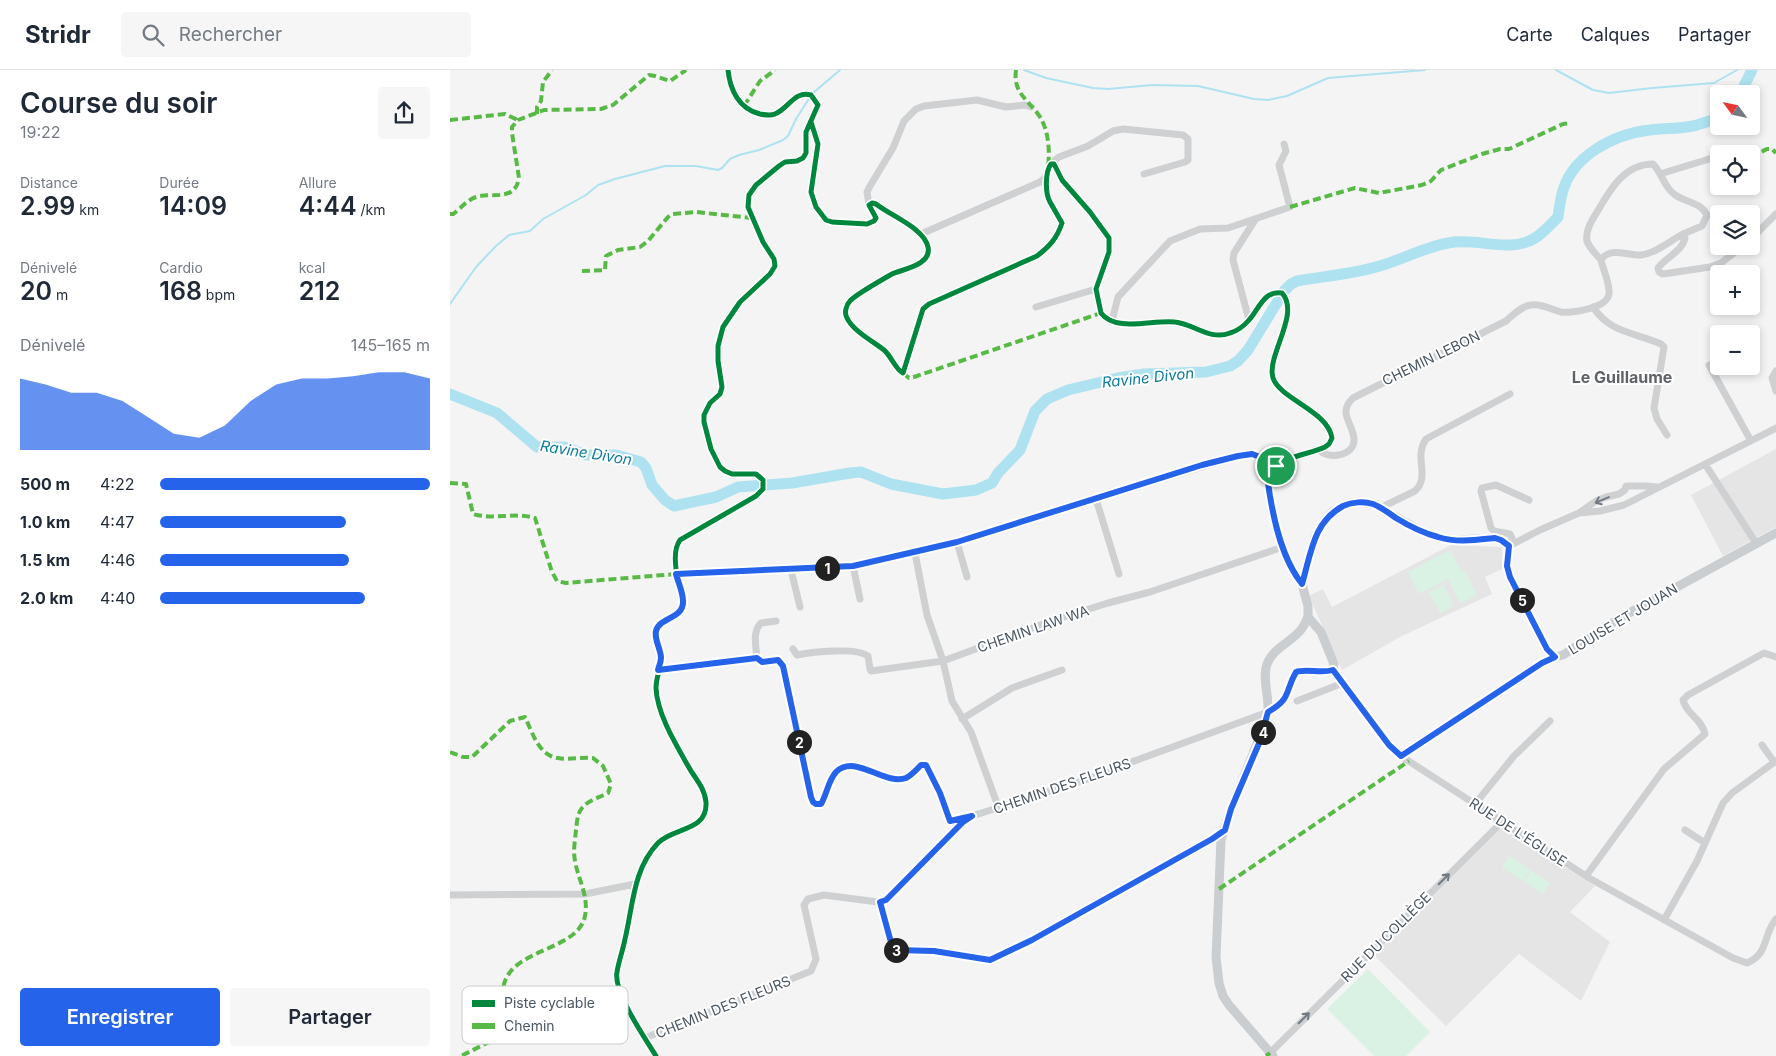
<!DOCTYPE html>
<html lang="fr">
<meta charset="utf-8">
<style>
:root{--surface:#fff;--page:#f6f6f7;--text:#1f2937;--muted:#747a83;--line:#e0e1e3;--accent:#2563eb}
body{margin:0;font-family:Inter,sans-serif;background:var(--page);color:var(--text);height:100vh;display:flex;flex-direction:column;font-size:19px;white-space:nowrap}
*{box-sizing:border-box;margin:0}
p{font-size:16px;color:var(--muted)}
.icon{flex:none;width:28px;height:28px;fill:none;stroke:currentColor;stroke-width:2;stroke-linecap:round;stroke-linejoin:round}
.map{position:relative;flex:1;overflow:hidden}
.panel{display:flex;flex-direction:column;background:var(--surface);width:450px}
.panel>*{flex:none}
.needle{width:32px;rotate:303deg}
.fabs{position:absolute;left:1260px;top:15px;display:grid;gap:10px}
.fabs a{display:grid;place-items:center;width:50px;height:50px;border-radius:5px;background:var(--surface);box-shadow:0 2px 8px #0003;font-size:25px}
.pin{position:absolute;display:grid;place-items:center;width:42px;height:42px;color:#fff;margin:-21px;border:2px solid #fff;border-radius:50%;box-shadow:0 1px 5px #0007}
.km{position:absolute;width:25px;height:25px;margin:-12px;border-radius:50%;background:#222;color:#fff;font-size:14px;line-height:25px;text-align:center}
.round{display:grid;place-items:center;flex:none;width:52px;height:52px;border-radius:5px;background:var(--page)}
.overview{display:flex;align-items:center;justify-content:space-between;height:85px;padding:0 20px}
h1{font-size:28px;font-weight:600;line-height:38px}
.stats{display:grid;grid-template-columns:repeat(3,1fr);gap:8px;height:85px;padding:5px 20px}
.stats div{display:grid;align-content:center}
.stats b{font-size:25px;font-weight:600}
.stats small{font-size:14px;font-weight:400}
.stats p{font-size:14px}
.chart{height:140px;padding:10px 20px}
.chart p{display:flex;justify-content:space-between}
.chart svg{width:100%;height:90px;margin-top:5px;fill:var(--accent);opacity:.7}
.action{display:flex;gap:10px;margin-top:auto;padding:10px 20px}
.action a{flex:1;height:58px;border-radius:5px;background:var(--accent);color:#fff;font-size:20px;font-weight:600;line-height:58px;text-align:center}
.action a+a{background:var(--page);color:var(--text)}
ul{padding:0 20px;list-style:none;font-size:16px}
li{display:grid;grid-template-columns:80px 60px 1fr;align-items:center;height:38px}
li i{height:12px;border-radius:6px;background:var(--accent)}
header{display:flex;align-items:center;gap:30px;box-sizing:border-box;height:70px;padding:0 25px;background:var(--surface);border-bottom:1px solid var(--line)}
header strong{font-size:24px}
nav{display:flex;gap:28px;margin-inline-start:auto;font-size:18px}
.search{width:350px;height:45px;background:var(--page);display:flex;align-items:center;gap:12px;box-sizing:border-box;padding:0 18px;border-radius:5px;color:var(--muted);font-size:19px}
main{display:flex;flex:1;min-height:0}
.map>svg:first-child{display:block}
.education{fill:#e6e5e6}
.garden{fill:#d9f2e3}
.lines{fill:none;stroke-linecap:round;stroke-linejoin:round}
.stream{stroke:#aee2f0;stroke-width:2}
.river{stroke:#aee2f0;stroke-width:11}
.minor{stroke:#ced0d2;stroke-width:7}
.major{stroke:#caced1;stroke-width:9}
.quiet{stroke:#58b947;stroke-width:4;stroke-dasharray:8 4;stroke-linecap:butt}
.cycleway-casing{stroke:#fff;stroke-width:8}
.cycleway{stroke:#00873e;stroke-width:5}
.oneway{stroke:#727b83}
.route-casing{stroke:#fff;stroke-width:10}
.route{stroke:#2563eb;stroke-width:6}
.labels{text-anchor:middle;stroke-width:4;stroke-linejoin:round;paint-order:stroke}
.street-label{font-size:14px;fill:#4a5661;stroke:#fff}
.water-label{font-size:15px;font-style:italic;fill:#0c7c9b;stroke:#fff}
.quarter-label{font-size:16px;font-weight:bold;fill:#5f6368;stroke:#fff}
.key{fill:#fff;stroke:#c9ccd0;stroke-width:1}
.key-label{font-size:14px;fill:#4a5661}
</style>
<header>
<strong>Stridr</strong>
<div class="search"><svg class="icon" aria-label="search" viewBox="0 0 24 24"><circle cx="10" cy="10" r="6"/><path d="M15 15l6 6"/></svg>Rechercher</div>
<nav><a>Carte</a><a>Calques</a><a>Partager</a></nav>
</header>
<main>
<section class="panel">
<div class="overview"><div><h1>Course du soir</h1><p>19:22</p></div><a class="round"><svg class="icon" aria-label="share" viewBox="0 0 24 24"><path d="M12 15V3M7 8l5-5 5 5M5 13v7h14v-7"/></svg></a></div>
<div class="stats">
<div><p>Distance</p><b>2.99<small> km</small></b></div>
<div><p>Durée</p><b>14:09</b></div>
<div><p>Allure</p><b>4:44<small> /km</small></b></div>
</div>
<div class="stats">
<div><p>Dénivelé</p><b>20<small> m</small></b></div>
<div><p>Cardio</p><b>168<small> bpm</small></b></div>
<div><p>kcal</p><b>212</b></div>
</div>
<div class="chart"><p><span>Dénivelé</span>145–165 m</p>
<svg viewBox="0 0 160 44" preserveAspectRatio="none"><path d="M0 44V9L10 12L20 16L30 16L40 20L50 28L60 36L70 38L80 32L90 20L100 12L110 9L120 9L130 8L140 6L150 6L160 9V44z"/></svg>
</div>
<ul>
<li><b>500 m</b>4:22<i style="width:100%"></i></li>
<li><b>1.0 km</b>4:47<i style="width:69%"></i></li>
<li><b>1.5 km</b>4:46<i style="width:70%"></i></li>
<li><b>2.0 km</b>4:40<i style="width:76%"></i></li>
</ul>
<div class="action"><a>Enregistrer</a><a>Partager</a></div>
</section>
<div class="map">
<svg width="1326" height="986" viewBox="0 0 1326 986">
<rect width="100%" height="100%" fill="#f4f4f4"/>
<path class="education" d="M1326,379V457L1273,486L1241,425Z
M1001,475L1052,477V499L1035,507L1042,524L950,567L892,600L859,526L873,519L882,537Z
M1051,758L1145,816L1120,842L1160,872L1131,931L1069,884L996,956L924,885Z"/>
<path class="garden" d="M1000,480L1011,501L1014,500L1027,525L1010,533L998,509L969,524L958,502Z
M993,515L1004,536L990,543L979,522Z
M1059,786L1080,800L1073,811L1052,797Z
M1081,801L1100,813L1093,824L1074,812Z
M918,899L980,962L956,986H924L877,939Z"/>
<g class="lines">
<path class="stream" d="M574,0L596,8L643,18L658,19L702,15L748,16L804,29L818,30L837,26L878,8L975,0
M1106,0L1143,20L1159,23L1202,18L1264,13L1287,0
M363,23L390,0
M0,234L26,197L46,176L59,165L80,161L93,149L136,125L148,115L165,109L215,96H246L268,100L272,98L280,89L289,85L309,80L333,70L338,66L346,49L360,27"/>
<path class="river" d="M1290,24L1302,0
M0,324L47,343L87,377H114L136,385H166L191,392L196,398L202,415L215,430L224,436L266,427L288,417L342,413L400,403L411,402L441,414L493,424L526,420L542,413L548,403L570,380L585,341L597,329L618,320L668,308L694,304L756,302L780,296L788,291L798,280L834,221L841,214L847,211C875,206 905,204 933,195C955,188 976,177 998,173C1026,167 1060,184 1085,168C1093,163 1101,154 1108,147C1109,140 1110,132 1112,124C1121,86 1164,64 1200,60C1214,58 1229,59 1243,56C1252,54 1260,50 1269,48"/>
<path class="minor" d="M361,52L368,74L361,122L366,137L376,150L382,152L417,154L424,151L426,148L419,135L422,133L426,134C441,146 474,158 478,177C482,195 453,199 442,204C435,208 405,225 400,231C396,235 394,243 397,248C403,261 424,272 434,280C442,287 445,299 453,303L473,239L479,234L587,186C600,176 607,168 612,153C608,146 604,139 600,132C595,123 595,102 601,94H604L612,110L640,142L659,168V182L646,219L651,243C666,263 704,249 725,252C744,254 760,271 780,263C787,261 794,256 799,250C809,239 814,220 832,223C851,244 816,286 823,308C830,329 878,341 882,368L879,374L875,377C860,384 833,387 822,399C809,414 835,485 843,502C846,506 849,510 852,514
M1274,84L1281,82
M604,94L605,90L609,87L638,76L663,61L673,59L733,65L738,69V90L735,92L694,104
M1210,104L1269,86
M419,135L417,122L420,116L443,78L454,51L466,39L474,36L527,30L556,37L575,35L581,37
M471,164L590,112L595,108L597,103
M1301,169L1326,144
M1151,190C1146,184 1139,178 1137,171C1135,161 1142,150 1147,142C1160,120 1174,94 1203,94C1212,103 1214,117 1224,124C1235,133 1250,131 1257,145L1252,156L1233,164
M586,237L646,219
M1143,237C1160,263 1184,262 1211,274L1214,277L1204,338L1207,349L1217,365
M799,250L783,190L784,183L805,150
M662,251L668,227L720,171L750,159L778,158L840,137L829,95L836,81L834,74
M1259,295L1301,371
M1326,301L1322,308L1326,321
M869,380C878,390 905,386 904,369C903,353 887,343 903,328L1056,251C1063,245 1071,236 1081,235C1092,233 1101,240 1111,242C1124,243 1157,238 1159,224C1160,213 1153,200 1151,190C1160,176 1178,186 1191,185C1206,183 1220,171 1233,164L1235,168C1232,182 1216,187 1208,198L1209,202L1213,204L1260,197L1271,193L1293,176
M1255,394L1306,473
M646,429L669,504
M930,438L965,421C981,406 963,388 976,369L1060,324
M1129,443L1150,441L1174,435L1326,358
M507,472L517,507
M1059,476L1090,460L1129,443L1146,431L1156,427L1169,424L1175,420L1176,416H1196L1207,417
M1059,476L1062,468L1060,464L1044,461L1041,458L1031,421L1032,418L1046,415L1079,430
M465,483L477,545L493,591L502,631L521,662L549,739
M403,496L410,529
M341,500L350,537
M226,504L403,496L507,472L788,386C802,383 815,385 826,396
M326,551L311,553C302,562 306,576 307,588L312,592L328,590L333,596L363,733L366,734L371,733C377,723 378,710 387,702C404,685 433,714 454,708C463,706 467,698 473,694L476,695L490,723L500,751L517,748
M343,579L347,585C362,582 406,577 418,586L420,599L421,601L493,591L604,550L658,533L700,522L833,477
M883,599L939,675L951,686L1139,808L1283,888L1297,893C1319,884 1313,864 1326,849
M208,600L307,588
M847,631L893,613
M512,649L562,618L612,600
M1312,675L1324,692
M951,686L1092,593L1105,587
M1025,734L1064,686L1100,651
M1235,760L1255,773
M1136,806L1214,699L1255,664C1252,649 1236,644 1233,630L1238,625L1314,583L1326,587
M0,825L135,824L185,814
M430,832L443,878L465,881H483L540,891L582,870L762,769L775,760
M1214,850L1247,791L1273,733L1282,723L1326,691
M195,968L361,901L366,889L354,835L358,829L374,825L428,832L436,830L513,753L522,746L660,702L676,694L818,642
M820,983L1052,752
M206,986C195,968 163,922 167,902C169,890 173,880 175,869C183,836 183,799 208,773C223,757 258,762 256,732C255,720 247,710 241,701C228,678 207,645 206,618C206,607 211,598 211,588C211,578 202,568 207,558C213,547 232,549 233,532C233,527 230,520 229,514C226,502 222,481 230,470L306,426L313,419V410L306,404H282L275,401L270,397L261,379L254,352V345L260,333L270,324L272,317L268,291V276L273,257L290,232L320,204L325,196L324,189L313,172L298,137L299,125L306,115L329,96L335,92L347,91L353,88L356,83V62L368,35L361,25C345,20 338,39 325,44C321,46 315,45 310,44C289,39 280,20 278,0"/>
<path class="major" d="M818,642C842,628 834,623 846,602C857,598 870,604 883,599L884,594L871,562L858,547V536L852,514L865,467L874,451L882,442L900,433L910,432L923,434L971,461L989,468L1007,470L1045,468L1051,470L1059,476L1057,496L1060,507L1097,579L1105,587L1113,585L1170,548L1326,463
M823,986L779,935L773,926L769,913L766,887L771,770L781,739L814,656C816,651 818,646 818,641C819,626 812,608 817,594C823,579 837,574 848,563C853,559 855,553 858,547"/>
<path class="quiet" d="M566,0C563,22 576,28 588,44C599,59 600,81 598,98
M294,36L310,11L325,0
M87,44V37L91,31L93,12L102,0
M0,50L55,44L68,50
M1281,82L1282,84
M1301,87L1317,79H1322L1326,83
M840,137L905,118L929,123L972,115L981,111L991,100L1032,84L1050,79H1059L1113,54L1121,53
M0,144H3C10,139 17,130 26,127C43,122 65,132 69,108L62,63V57L68,50L94,40L151,39L163,35L199,5L205,6L220,11L236,0
M132,201L155,200L156,186L168,180L190,177L198,171L218,147L222,144L246,142L302,148
M453,303L459,308L464,307L651,243
M0,413L16,414L23,444C43,450 65,442 85,448L102,502L107,511L116,513L226,504
M0,682L13,687H22L60,651L75,647C82,662 89,686 108,688C119,690 132,687 143,688L153,696L161,714L158,723C150,727 137,731 132,738C127,744 127,753 126,760C125,770 123,781 125,791C128,809 139,826 135,846C128,880 67,878 55,911C49,927 59,947 55,964L11,986
M769,819L959,691
M816,986L820,983"/>
<defs>
<path id="cycleway" d="M361,52L368,74L361,122L366,137L376,150L382,152L417,154L424,151L426,148L419,135L422,133L426,134C441,146 474,158 478,177C482,195 453,199 442,204C435,208 405,225 400,231C396,235 394,243 397,248C403,261 424,272 434,280C442,287 445,299 453,303L473,239L479,234L587,186C600,176 607,168 612,153C608,146 604,139 600,132C595,123 595,102 601,94H604L612,110L640,142L659,168V182L646,219L651,243C666,263 704,249 725,252C744,254 760,271 780,263C787,261 794,256 799,250C809,239 814,220 832,223C851,244 816,286 823,308C830,329 878,341 882,368L879,374L875,377C860,384 833,387 822,399C809,414 835,485 843,502C846,506 849,510 852,514
M206,986C195,968 163,922 167,902C169,890 173,880 175,869C183,836 183,799 208,773C223,757 258,762 256,732C255,720 247,710 241,701C228,678 207,645 206,618C206,607 211,598 211,588C211,578 202,568 207,558C213,547 232,549 233,532C233,527 230,520 229,514C226,502 222,481 230,470L306,426L313,419V410L306,404H282L275,401L270,397L261,379L254,352V345L260,333L270,324L272,317L268,291V276L273,257L290,232L320,204L325,196L324,189L313,172L298,137L299,125L306,115L329,96L335,92L347,91L353,88L356,83V62L368,35L361,25C345,20 338,39 325,44C321,46 315,45 310,44C289,39 280,20 278,0"/>
</defs>
<use href="#cycleway" class="cycleway-casing"/>
<use href="#cycleway" class="cycleway"/>
</g>
<defs><path id="oneway-shaft" d="M-6 0H5M1.5-3L5.5 0L1.5 3" fill="none" stroke-width="1.6" stroke-linecap="round" stroke-linejoin="round" transform="scale(1.25)"/></defs>
<g class="oneway">
<use href="#oneway-shaft" transform="translate(1152 430) rotate(157)"/>
<use href="#oneway-shaft" transform="translate(994 809) rotate(-45)"/>
<use href="#oneway-shaft" transform="translate(854 948) rotate(-45)"/>
</g>
<g class="lines">
<defs>
<path id="route" d="M802,384L818,390L826,396C822,399 820,402 819,406C817,412 819,419 820,426C825,456 833,490 852,514C861,484 863,452 893,436C902,432 914,431 923,434C931,437 939,443 946,448C959,456 973,463 988,467C1006,473 1026,470 1045,468L1051,470L1059,476L1057,496L1060,507L1097,579L1105,587L1092,593L951,686L939,675L883,600C870,604 857,598 846,602C834,623 842,628 818,642L810,671L781,739L775,760L762,769L582,870L540,890L484,881L446,880L442,876L430,832L436,830L513,752L522,746L500,751L490,723L476,695H471C467,699 462,705 456,708C434,716 405,683 386,702C378,711 377,724 371,734H366L363,732L361,727L333,596L328,590L312,592L307,588L208,600C209,596 211,592 211,588C211,579 204,570 206,561C209,547 234,549 233,531C233,522 228,512 226,504L403,496L507,472L752,395L788,386Z"/>
</defs>
<use href="#route" class="route-casing"/>
<use href="#route" class="route"/>
</g>
<g class="labels">
<g class="street-label">
<text transform="translate(981 288) rotate(-26)" y="5">CHEMIN LEBON</text>
<text transform="translate(1173 549) rotate(-31)" y="5">LOUISE ET JOUAN</text>
<text transform="translate(583 559) rotate(-19)" y="5">CHEMIN LAW WA</text>
<text transform="translate(612 716) rotate(-19)" y="5">CHEMIN DES FLEURS</text>
<text transform="translate(1068 762) rotate(33)" y="5">RUE DE L'ÉGLISE</text>
<text transform="translate(936 867) rotate(-45)" y="5">RUE DU COLLÈGE</text>
<text transform="translate(273 937) rotate(-22)" y="5">CHEMIN DES FLEURS</text>
</g>
<g class="water-label">
<text transform="translate(698 308) rotate(-6)" y="5">Ravine Divon</text>
<text transform="translate(136 383) rotate(9)" y="5">Ravine Divon</text>
</g>
<g class="quarter-label">
<text x="1172" y="313">Le Guillaume</text>
</g>
</g>
<rect x="12" y="916" width="166" height="58" rx="8" class="key"/>
<rect x="22" y="930" width="23" height="7" fill="#00873e"/>
<rect x="22" y="953" width="23" height="6" fill="#58b947"/>
<g class="key-label">
<text x="54" y="938">Piste cyclable</text>
<text x="54" y="961">Chemin</text>
</g>
</svg>
<div class="fabs">
<a><svg class="needle" viewBox="-14 -14 28 28"><path d="M0-13l5 13h-10z" fill="#e53935"/><path d="M0 13l5-13h-10z" fill="#747a83"/></svg></a>
<a><svg class="icon" aria-label="locate" viewBox="0 0 24 24"><circle cx="12" cy="12" r="6"/><path d="M12 2v4M12 18v4M2 12h4M18 12h4"/></svg></a>
<a><svg class="icon" aria-label="layers" viewBox="0 0 24 24"><path d="M12 4l9 5-9 5-9-5zM3 14l9 5 9-5"/></svg></a>
<a>+</a>
<a>−</a>
</div>
<div class="pin" style="left:826px;top:396px;background:#1e9e55"><svg class="icon" aria-label="arrive" viewBox="0 0 24 24"><path d="M6 21V4h12l-3 4 3 4H6"/></svg></div>
<b class="km" style="left:377px;top:498px">1</b>
<b class="km" style="left:349px;top:672px">2</b>
<b class="km" style="left:446px;top:880px">3</b>
<b class="km" style="left:813px;top:662px">4</b>
<b class="km" style="left:1072px;top:530px">5</b>
</div>
</main>
